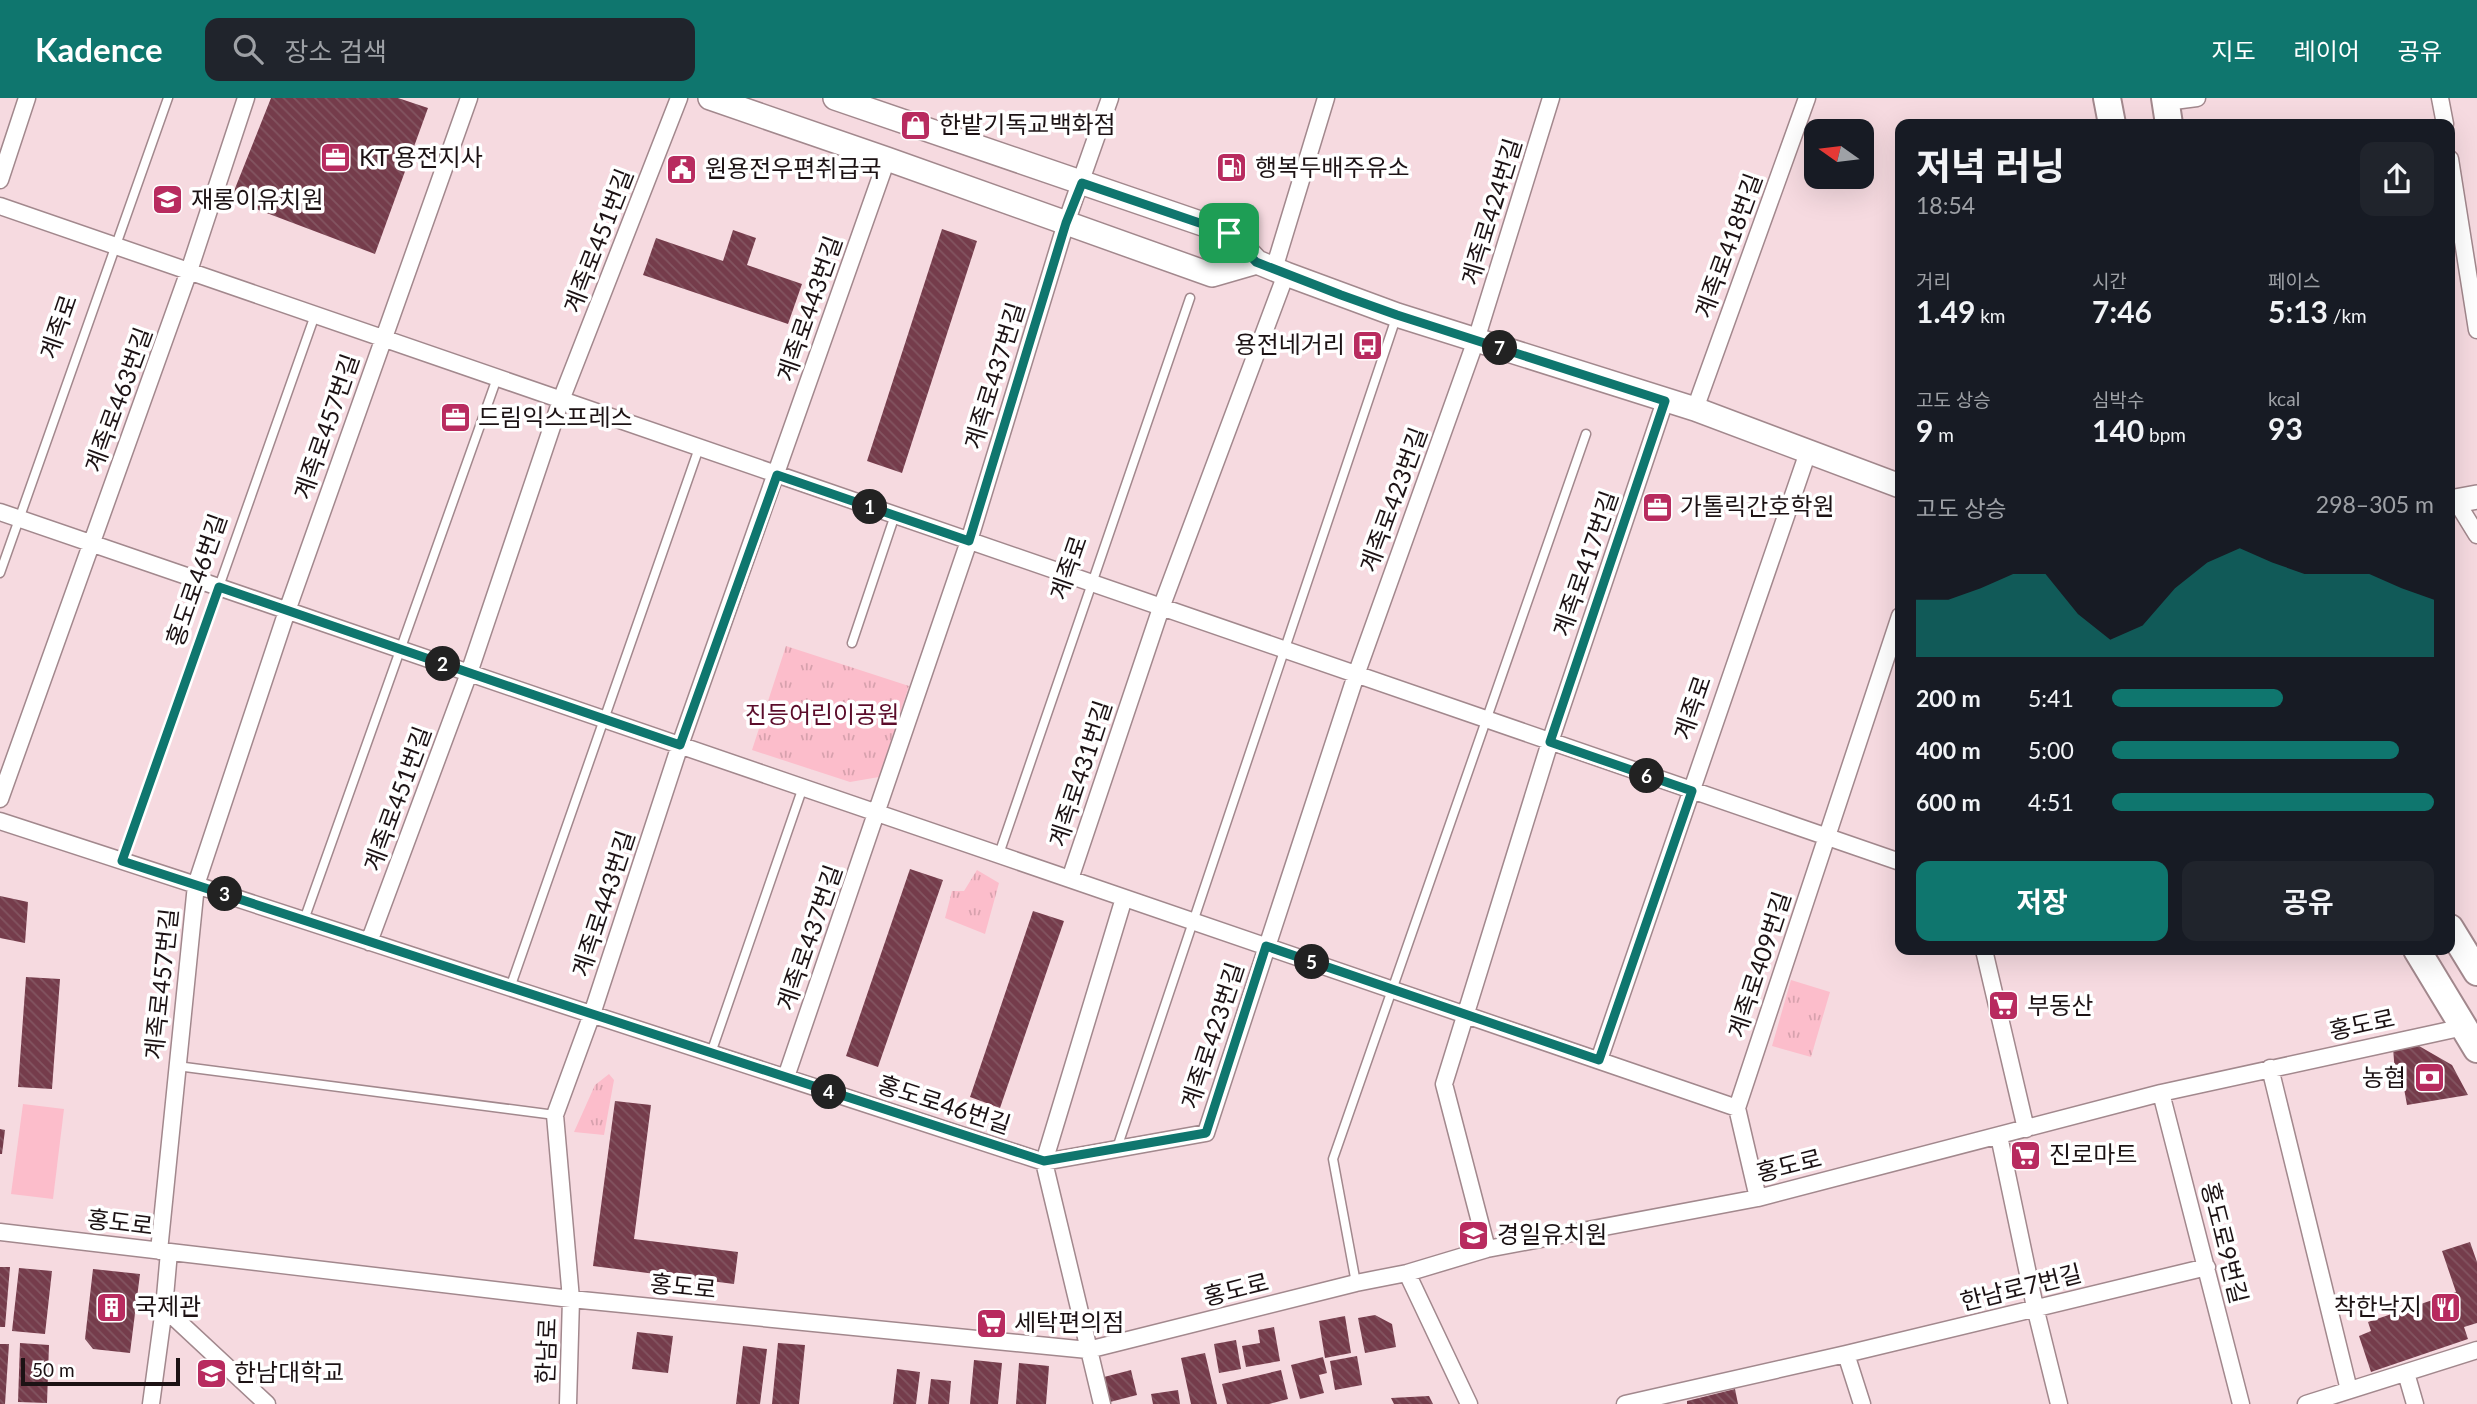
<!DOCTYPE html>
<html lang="ko">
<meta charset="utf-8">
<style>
:root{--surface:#171b24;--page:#20242c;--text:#f1f3f6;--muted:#9ea1a6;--accent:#0f766e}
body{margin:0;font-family:Lato,"Noto Sans KR",sans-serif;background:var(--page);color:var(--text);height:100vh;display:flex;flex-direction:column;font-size:26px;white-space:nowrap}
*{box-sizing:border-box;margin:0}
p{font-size:23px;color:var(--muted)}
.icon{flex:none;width:38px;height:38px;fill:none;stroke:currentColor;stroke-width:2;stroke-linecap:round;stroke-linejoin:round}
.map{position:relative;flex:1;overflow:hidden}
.panel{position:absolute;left:1895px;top:21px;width:560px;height:836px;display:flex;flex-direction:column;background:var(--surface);border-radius:14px;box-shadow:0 7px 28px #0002}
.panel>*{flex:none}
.needle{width:46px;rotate:284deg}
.buttons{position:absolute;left:1804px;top:21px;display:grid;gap:14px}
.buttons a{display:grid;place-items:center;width:70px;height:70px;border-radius:14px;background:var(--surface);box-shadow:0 7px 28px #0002;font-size:35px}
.scale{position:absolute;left:21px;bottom:18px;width:159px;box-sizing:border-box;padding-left:7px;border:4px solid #1c1214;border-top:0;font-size:19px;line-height:24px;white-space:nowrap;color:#1c1214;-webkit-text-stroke:5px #fff;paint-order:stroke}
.pin{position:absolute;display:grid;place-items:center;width:60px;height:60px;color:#fff;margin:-30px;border-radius:14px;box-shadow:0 4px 10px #0006}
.km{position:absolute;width:35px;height:35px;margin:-18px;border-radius:50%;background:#222;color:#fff;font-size:19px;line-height:35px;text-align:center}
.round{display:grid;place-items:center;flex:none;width:74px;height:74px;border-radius:14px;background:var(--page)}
.overview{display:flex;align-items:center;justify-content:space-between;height:119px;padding:0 21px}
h1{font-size:38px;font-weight:700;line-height:52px}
.metrics{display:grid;grid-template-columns:repeat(3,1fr);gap:10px;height:119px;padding:7px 21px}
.metrics div{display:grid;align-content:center}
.metrics b{font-size:30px;font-weight:700}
.metrics small{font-size:19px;font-weight:400}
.metrics p{font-size:19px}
.chart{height:196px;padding:14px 21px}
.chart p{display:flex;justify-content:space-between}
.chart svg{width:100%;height:126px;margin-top:7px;fill:var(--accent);opacity:.7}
.cta{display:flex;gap:14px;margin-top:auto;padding:14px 21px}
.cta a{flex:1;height:80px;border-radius:14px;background:var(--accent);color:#fff;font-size:28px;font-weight:700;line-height:80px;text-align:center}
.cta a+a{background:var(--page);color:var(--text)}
ul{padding:0 21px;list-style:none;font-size:23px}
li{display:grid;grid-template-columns:112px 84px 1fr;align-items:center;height:52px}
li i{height:18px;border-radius:9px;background:var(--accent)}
header{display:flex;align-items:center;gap:42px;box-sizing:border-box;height:98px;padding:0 35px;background:var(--accent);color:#fff}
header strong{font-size:33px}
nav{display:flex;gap:38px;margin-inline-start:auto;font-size:24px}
.search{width:490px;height:63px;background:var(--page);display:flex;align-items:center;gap:18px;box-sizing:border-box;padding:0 24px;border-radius:14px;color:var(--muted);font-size:26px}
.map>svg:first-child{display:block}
.park{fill:url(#park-tufts)}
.pitch{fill:#fcbdcb}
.building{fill:url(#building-back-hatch)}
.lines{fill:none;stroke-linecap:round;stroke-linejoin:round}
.lane-casing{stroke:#a2888d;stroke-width:11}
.street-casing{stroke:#a2888d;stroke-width:19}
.secondary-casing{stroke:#a2888d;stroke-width:26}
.primary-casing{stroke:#a2888d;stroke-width:30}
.lane{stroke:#fff;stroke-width:8}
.street{stroke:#fff;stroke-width:16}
.secondary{stroke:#fff;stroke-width:23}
.primary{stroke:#fff;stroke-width:26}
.route-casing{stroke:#fff;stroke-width:14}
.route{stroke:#0f766e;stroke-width:9}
.labels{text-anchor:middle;stroke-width:7;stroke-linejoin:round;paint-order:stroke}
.poi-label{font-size:24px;fill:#1c1214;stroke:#fff;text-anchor:start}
.street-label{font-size:24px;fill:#1c1214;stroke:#fff}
.park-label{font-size:24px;fill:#5b0c2a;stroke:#fff}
</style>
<header>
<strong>Kadence</strong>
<div class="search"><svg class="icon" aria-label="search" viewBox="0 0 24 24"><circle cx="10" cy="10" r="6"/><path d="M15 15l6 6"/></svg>장소 검색</div>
<nav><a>지도</a><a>레이어</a><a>공유</a></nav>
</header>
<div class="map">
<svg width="2477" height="1306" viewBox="0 0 2477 1306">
<defs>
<pattern id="park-tufts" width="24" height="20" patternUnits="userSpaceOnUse" patternTransform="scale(1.75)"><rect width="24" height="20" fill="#fcbdcb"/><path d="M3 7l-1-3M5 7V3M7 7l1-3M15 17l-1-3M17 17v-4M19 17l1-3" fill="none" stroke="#d7a1ad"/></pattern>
<pattern id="building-back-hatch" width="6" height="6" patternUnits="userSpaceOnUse" patternTransform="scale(1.75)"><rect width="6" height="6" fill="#753c4b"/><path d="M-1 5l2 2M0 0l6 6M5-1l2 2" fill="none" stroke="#835561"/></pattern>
</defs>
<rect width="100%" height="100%" fill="#f6dae0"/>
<path class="park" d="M786,548L909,588L879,679L850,684L752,652Z
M977,772L999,785L985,836L945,820L952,793H964Z
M1791,882L1830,894L1811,959L1772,948Z
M609,976L614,982L604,1037L574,1034L595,987Z"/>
<path class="pitch" d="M23,1006L64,1011L53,1101L11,1096Z"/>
<path class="building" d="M271,0H398L428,10L375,156L240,105L230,103Z
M942,131L977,143L902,375L867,363Z
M733,132L756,140L747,167L802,186L788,226L643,177L656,140L723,163Z
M910,771L943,782L878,969L846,958Z
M0,798L28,804L25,845L0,840Z
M1033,813L1064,823L1000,1010L970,999Z
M26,879L60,881L52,991L18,989Z
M2419,948L2452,967L2468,997L2407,1007L2403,985L2395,975L2393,950Z
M615,1003L651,1007L634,1141L738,1154L734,1186L593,1168Z
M0,1031L5,1032L2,1056H0Z
M2470,1144L2477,1164V1225L2464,1229L2468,1241L2371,1274L2359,1238L2371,1233L2368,1224L2456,1194L2442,1153Z
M0,1169H10L5,1229H0Z
M19,1170L52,1173L45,1236L12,1233Z
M93,1171L140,1176L130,1255L93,1251L85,1241Z
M1375,1217L1392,1226L1396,1249L1365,1255L1358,1220Z
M1345,1218L1351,1255L1325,1260L1319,1223Z
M1274,1229L1280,1263L1246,1269L1242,1248L1260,1245L1258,1232Z
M637,1234L673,1238L668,1275L632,1271Z
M1236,1242L1241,1271L1219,1275L1214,1246Z
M20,1245L49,1247L47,1305L18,1304Z
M778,1245L805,1247L799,1306H772Z
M0,1246H9L5,1306H0Z
M743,1248L767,1251L760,1306H736Z
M1205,1255L1217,1306H1191L1181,1260Z
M1357,1258L1362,1287L1335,1292L1330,1263Z
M1323,1259L1327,1275L1319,1277L1324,1295L1300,1301L1291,1267Z
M974,1262L1002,1265L998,1306H970Z
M1019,1265L1049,1268L1046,1306H1016Z
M897,1271L920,1274L916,1306H893Z
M1131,1272L1137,1297L1110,1304L1104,1279Z
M1281,1272L1288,1301L1269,1306H1227L1222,1286Z
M931,1281L951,1283L949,1306H928Z
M1735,1291L1738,1306H1687V1303Z
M1178,1292L1180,1306H1153L1151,1296Z
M1429,1298L1433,1306H1394L1391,1300Z"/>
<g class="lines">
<defs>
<path id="lane" d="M0,475L168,0
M852,545L895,417
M999,756L1190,200
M122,763L315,217
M304,822L497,280
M510,890L699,350
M711,955L803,689
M177,968L555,1017
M1117,1050L1396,220
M1356,1185L1333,1061L1586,336"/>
<path id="street" d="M2440,0L2445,26
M2166,4L2197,0
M2450,61L2477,232
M0,82L27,0
M0,108L1900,764
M1274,171L1326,0
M1695,311L1807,0
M2456,403L2477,437
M0,414L1737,1010
M0,701L189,173L246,0
M0,723L1044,1064L1206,1035L1356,577L1476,242L1551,0
M1070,781L1161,510L1286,176
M369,844L469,575L561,302L679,0
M1984,852L2026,1031
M1599,962L1808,354
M2270,970L2349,1292
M786,979L969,443L1066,125L1110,0
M2161,995L2241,1306
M1999,1038L2035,1209L2059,1306
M1758,1100L1737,1010L1900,518
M0,1134L571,1201L1088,1252L1356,1185L1407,1175L1487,1151L1758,1100L2161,995L2464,929
M1487,1151L1444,986L1550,644L1665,303
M159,1153L196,787L287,513L469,0
M1407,1175L1469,1306
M164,1210L267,1306
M1846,1256L1862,1306
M2406,1275L2415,1306
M151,1306L164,1210L169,1154
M568,1306L571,1201L555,1017L592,916L680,647L887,61
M1102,1306L1044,1064L1124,800
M1625,1306L1846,1256L2207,1169
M2306,1306L2477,1252"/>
<path id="secondary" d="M710,0L887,61L1212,177L1257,164
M835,0L1229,135L1257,164L1286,176L1397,217L1695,311L1900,388
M2450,404L2477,399"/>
<path id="primary" d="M2107,0L2112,26
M2165,0L2169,26
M2450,830L2477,874
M2417,852L2477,951"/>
</defs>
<use href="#lane" class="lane-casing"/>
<use href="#street" class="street-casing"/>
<use href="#secondary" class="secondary-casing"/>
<use href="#primary" class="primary-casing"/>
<use href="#lane" class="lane"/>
<use href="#street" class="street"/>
<use href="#secondary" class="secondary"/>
<use href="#primary" class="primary"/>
</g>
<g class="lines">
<defs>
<path id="route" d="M1082,85L1229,135L1256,164L1341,197L1397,217L1665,303L1550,644L1692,693L1599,962L1266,848L1206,1035L1044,1063L122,763L219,489L680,647L777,377L969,443L1066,125Z"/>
</defs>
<use href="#route" class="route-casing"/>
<use href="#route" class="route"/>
</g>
<defs>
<symbol id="shop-square" viewBox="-11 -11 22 22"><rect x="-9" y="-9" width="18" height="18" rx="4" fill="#b82b5f" stroke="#fff"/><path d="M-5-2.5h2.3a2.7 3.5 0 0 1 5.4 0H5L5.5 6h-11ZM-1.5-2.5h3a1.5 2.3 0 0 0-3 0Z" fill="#fff"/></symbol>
<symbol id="office-square" viewBox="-11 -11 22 22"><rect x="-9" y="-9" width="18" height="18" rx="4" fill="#b82b5f" stroke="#fff"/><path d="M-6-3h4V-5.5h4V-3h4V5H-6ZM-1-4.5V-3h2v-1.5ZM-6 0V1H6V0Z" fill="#fff"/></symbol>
<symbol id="fuel-square" viewBox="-11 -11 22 22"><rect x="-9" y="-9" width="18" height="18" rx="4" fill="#b82b5f" stroke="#fff"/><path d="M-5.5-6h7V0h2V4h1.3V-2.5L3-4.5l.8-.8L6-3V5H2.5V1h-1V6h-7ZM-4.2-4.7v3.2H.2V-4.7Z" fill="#fff"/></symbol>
<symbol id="civic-square" viewBox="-11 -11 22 22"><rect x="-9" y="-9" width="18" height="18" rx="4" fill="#b82b5f" stroke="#fff"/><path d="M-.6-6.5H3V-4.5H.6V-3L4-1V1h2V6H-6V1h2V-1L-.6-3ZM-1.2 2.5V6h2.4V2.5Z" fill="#fff"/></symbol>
<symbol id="school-square" viewBox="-11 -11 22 22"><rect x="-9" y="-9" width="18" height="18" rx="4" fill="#b82b5f" stroke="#fff"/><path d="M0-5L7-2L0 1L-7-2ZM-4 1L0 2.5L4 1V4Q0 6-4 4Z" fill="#fff"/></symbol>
<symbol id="bus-square" viewBox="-11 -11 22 22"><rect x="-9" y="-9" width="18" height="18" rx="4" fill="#b82b5f" stroke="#fff"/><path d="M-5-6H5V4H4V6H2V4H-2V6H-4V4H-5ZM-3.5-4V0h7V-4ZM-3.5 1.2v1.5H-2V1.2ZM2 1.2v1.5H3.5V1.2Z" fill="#fff"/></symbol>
<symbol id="supermarket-square" viewBox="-11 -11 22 22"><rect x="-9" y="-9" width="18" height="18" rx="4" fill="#b82b5f" stroke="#fff"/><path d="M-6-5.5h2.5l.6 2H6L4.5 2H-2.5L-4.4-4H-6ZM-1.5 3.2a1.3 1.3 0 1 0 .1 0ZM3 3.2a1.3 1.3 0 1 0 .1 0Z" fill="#fff"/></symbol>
<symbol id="bank-square" viewBox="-11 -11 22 22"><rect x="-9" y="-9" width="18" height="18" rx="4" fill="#b82b5f" stroke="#fff"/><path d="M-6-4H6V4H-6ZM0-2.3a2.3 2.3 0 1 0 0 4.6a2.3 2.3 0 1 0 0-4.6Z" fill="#fff"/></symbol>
<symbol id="building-square" viewBox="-11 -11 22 22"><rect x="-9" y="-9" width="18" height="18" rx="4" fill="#b82b5f" stroke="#fff"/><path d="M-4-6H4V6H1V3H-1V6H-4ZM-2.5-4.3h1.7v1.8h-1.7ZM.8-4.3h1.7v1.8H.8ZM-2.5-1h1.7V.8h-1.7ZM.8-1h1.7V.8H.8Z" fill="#fff"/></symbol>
<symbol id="restaurant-square" viewBox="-11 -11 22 22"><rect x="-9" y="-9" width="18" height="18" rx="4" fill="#b82b5f" stroke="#fff"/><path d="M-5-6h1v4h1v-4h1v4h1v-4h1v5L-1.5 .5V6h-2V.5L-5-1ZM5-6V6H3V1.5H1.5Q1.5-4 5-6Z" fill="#fff"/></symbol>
<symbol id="university-square" viewBox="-11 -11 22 22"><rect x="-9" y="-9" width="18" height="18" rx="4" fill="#b82b5f" stroke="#fff"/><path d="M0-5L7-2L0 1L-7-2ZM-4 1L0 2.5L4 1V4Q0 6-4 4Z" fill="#fff"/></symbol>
</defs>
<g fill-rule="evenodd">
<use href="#shop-square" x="898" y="10" width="35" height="35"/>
<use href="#office-square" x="318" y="42" width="35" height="35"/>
<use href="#fuel-square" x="1214" y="52" width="35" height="35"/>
<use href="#civic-square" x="664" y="54" width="35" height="35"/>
<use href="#school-square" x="150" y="84" width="35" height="35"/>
<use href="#bus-square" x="1350" y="230" width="35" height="35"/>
<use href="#office-square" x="438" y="302" width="35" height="35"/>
<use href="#office-square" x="1640" y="392" width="35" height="35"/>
<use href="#supermarket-square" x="1986" y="890" width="35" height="35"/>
<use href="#bank-square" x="2412" y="962" width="35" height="35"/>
<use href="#supermarket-square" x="2008" y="1040" width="35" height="35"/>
<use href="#school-square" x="1456" y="1120" width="35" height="35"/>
<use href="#building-square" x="94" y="1192" width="35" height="35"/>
<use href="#restaurant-square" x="2428" y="1192" width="35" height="35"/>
<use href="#supermarket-square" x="974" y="1208" width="35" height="35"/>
<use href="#university-square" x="194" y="1258" width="35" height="35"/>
</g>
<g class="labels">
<g class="poi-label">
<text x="939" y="35">한밭기독교백화점</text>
<text x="359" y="68">KT 용전지사</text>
<text x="1255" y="78">행복두배주유소</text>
<text x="705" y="79">원용전우편취급국</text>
<text x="191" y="110">재롱이유치원</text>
<text x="1345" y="255" text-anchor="end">용전네거리</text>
<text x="478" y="328">드림익스프레스</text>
<text x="1680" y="417">가톨릭간호학원</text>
<text x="2027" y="916">부동산</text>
<text x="2406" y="988" text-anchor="end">농협</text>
<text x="2049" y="1065">진로마트</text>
<text x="1497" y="1145">경일유치원</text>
<text x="135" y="1217">국제관</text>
<text x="2422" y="1217" text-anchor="end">착한낙지</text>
<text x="1014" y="1233">세탁편의점</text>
<text x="234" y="1283">한남대학교</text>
</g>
<g class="street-label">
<text transform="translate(1492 114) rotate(-73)" y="8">계족로424번길</text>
<text transform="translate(599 143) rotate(-69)" y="8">계족로451번길</text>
<text transform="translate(1729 148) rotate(-70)" y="8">계족로418번길</text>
<text transform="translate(810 211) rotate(-71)" y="8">계족로443번길</text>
<text transform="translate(59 229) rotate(-71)" y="8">계족로</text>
<text transform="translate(995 278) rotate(-73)" y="8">계족로437번길</text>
<text transform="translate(119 302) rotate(-70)" y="8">계족로463번길</text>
<text transform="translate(327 329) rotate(-71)" y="8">계족로457번길</text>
<text transform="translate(1394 402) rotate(-70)" y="8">계족로423번길</text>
<text transform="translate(1586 466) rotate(-71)" y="8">계족로417번길</text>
<text transform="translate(1069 470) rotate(-71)" y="8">계족로</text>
<text transform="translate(197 482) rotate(-71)" y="8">홍도로46번길</text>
<text transform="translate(1693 610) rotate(-71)" y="8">계족로</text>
<text transform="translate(1081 676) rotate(-72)" y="8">계족로431번길</text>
<text transform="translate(398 701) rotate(-70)" y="8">계족로451번길</text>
<text transform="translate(604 806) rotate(-72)" y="8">계족로443번길</text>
<text transform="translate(810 840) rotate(-71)" y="8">계족로437번길</text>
<text transform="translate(1760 867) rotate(-72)" y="8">계족로409번길</text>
<text transform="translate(162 886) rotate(-84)" y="8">계족로457번길</text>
<text transform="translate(2362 927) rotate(-12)" y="8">홍도로</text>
<text transform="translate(1213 938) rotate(-72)" y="8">계족로423번길</text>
<text transform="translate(944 1007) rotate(18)" y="8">홍도로46번길</text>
<text transform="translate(1789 1068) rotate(-14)" y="8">홍도로</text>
<text transform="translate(120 1125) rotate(7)" y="8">홍도로</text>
<text transform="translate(2224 1145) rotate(76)" y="8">홍도로9번길</text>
<text transform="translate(683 1189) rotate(6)" y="8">홍도로</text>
<text transform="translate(2021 1190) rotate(-14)" y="8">한남로7번길</text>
<text transform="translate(1236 1192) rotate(-14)" y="8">홍도로</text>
<text transform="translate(547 1253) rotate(-88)" y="8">한남로</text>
</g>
<g class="park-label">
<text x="822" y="625">진등어린이공원</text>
</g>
</g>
</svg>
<div class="buttons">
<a><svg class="needle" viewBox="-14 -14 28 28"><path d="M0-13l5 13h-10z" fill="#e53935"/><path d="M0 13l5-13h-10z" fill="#9ea1a6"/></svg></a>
</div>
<div class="scale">50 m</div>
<div class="pin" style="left:1229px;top:135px;background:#1e9e55"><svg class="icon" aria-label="arrive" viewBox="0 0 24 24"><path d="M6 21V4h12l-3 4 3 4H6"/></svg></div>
<b class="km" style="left:870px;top:409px">1</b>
<b class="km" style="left:443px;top:566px">2</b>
<b class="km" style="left:225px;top:796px">3</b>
<b class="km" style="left:829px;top:994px">4</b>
<b class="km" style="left:1312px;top:864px">5</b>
<b class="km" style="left:1647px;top:678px">6</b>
<b class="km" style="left:1500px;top:250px">7</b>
<section class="panel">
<div class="overview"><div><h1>저녁 러닝</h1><p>18:54</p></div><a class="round"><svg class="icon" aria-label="share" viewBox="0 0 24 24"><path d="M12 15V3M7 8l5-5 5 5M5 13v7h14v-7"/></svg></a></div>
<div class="metrics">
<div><p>거리</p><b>1.49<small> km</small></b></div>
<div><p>시간</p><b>7:46</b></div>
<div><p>페이스</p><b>5:13<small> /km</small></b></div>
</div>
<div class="metrics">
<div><p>고도 상승</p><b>9<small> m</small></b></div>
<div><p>심박수</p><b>140<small> bpm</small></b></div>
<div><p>kcal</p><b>93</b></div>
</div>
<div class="chart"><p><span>고도 상승</span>298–305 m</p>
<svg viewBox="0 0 160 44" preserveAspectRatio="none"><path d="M0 44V24L10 24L20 20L30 15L40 15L50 29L60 38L70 33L80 20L90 11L100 6L110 11L120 15L130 15L140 15L150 20L160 24V44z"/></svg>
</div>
<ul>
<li><b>200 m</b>5:41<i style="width:53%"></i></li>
<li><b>400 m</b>5:00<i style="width:89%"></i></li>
<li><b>600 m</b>4:51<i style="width:100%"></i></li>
</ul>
<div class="cta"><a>저장</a><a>공유</a></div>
</section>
</div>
